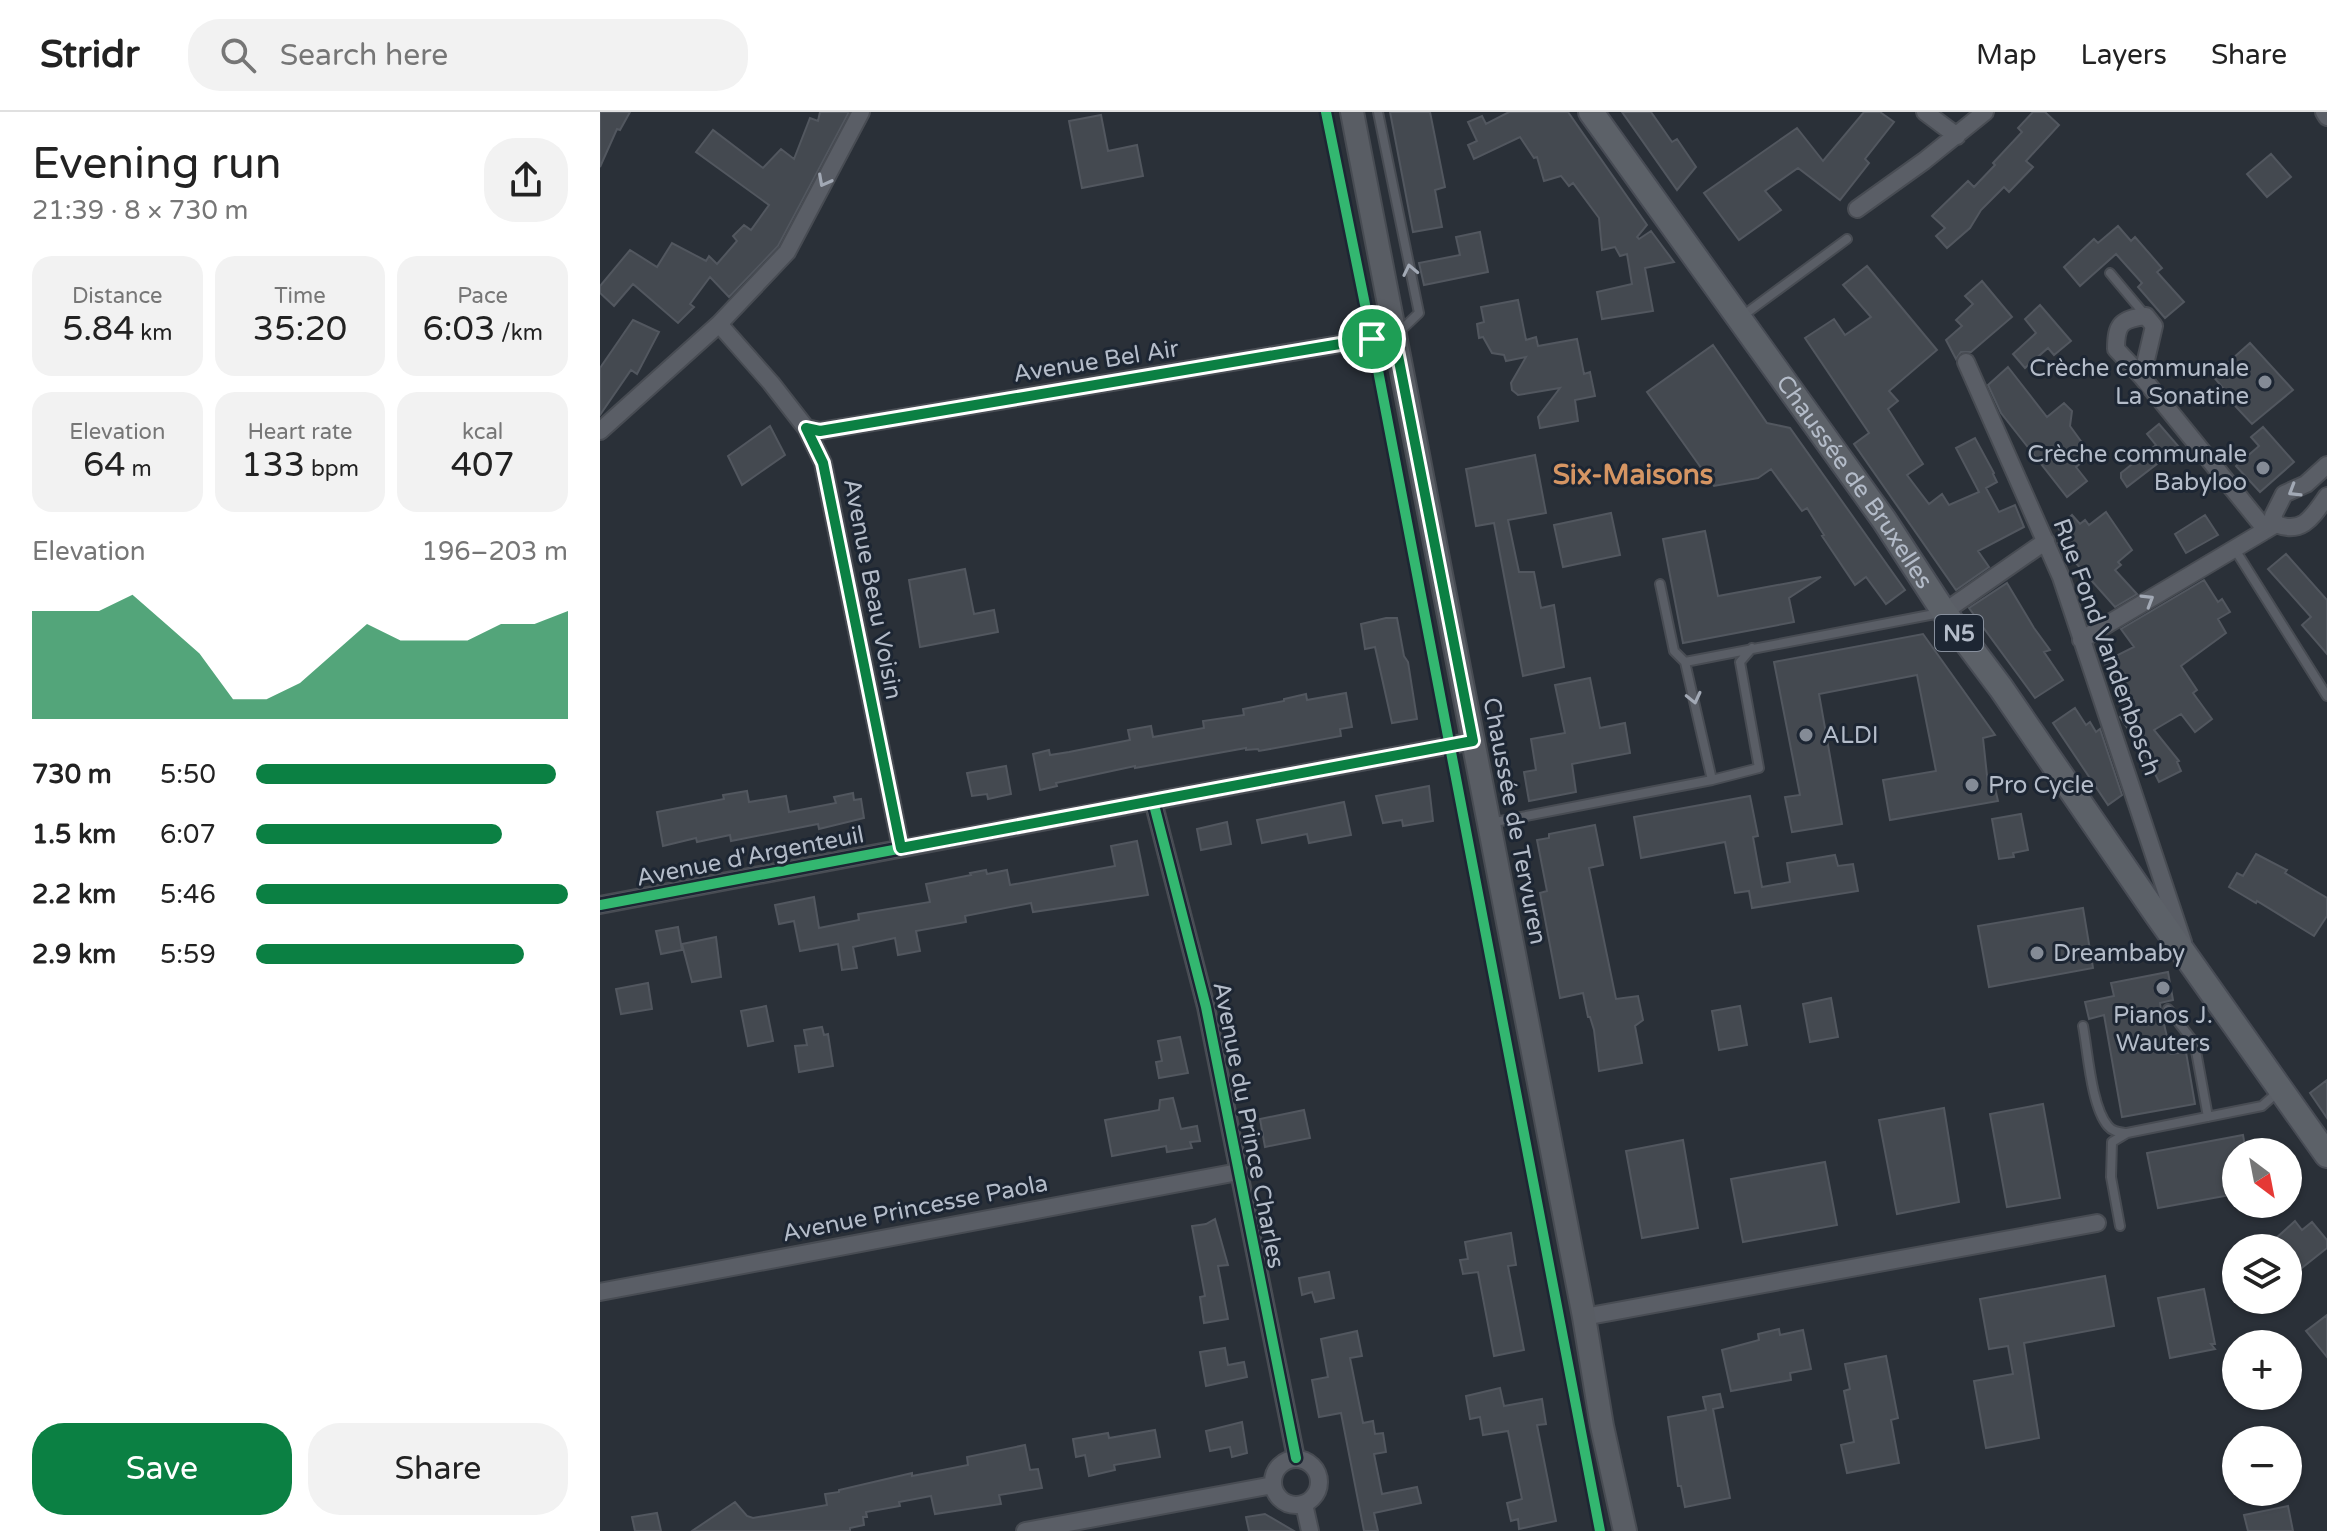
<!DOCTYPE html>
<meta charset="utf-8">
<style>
:root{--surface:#fff;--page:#f2f2f2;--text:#222;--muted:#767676;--line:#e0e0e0;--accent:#0b8043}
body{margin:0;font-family:"Varela Round",sans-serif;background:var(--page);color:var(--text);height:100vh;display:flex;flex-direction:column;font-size:30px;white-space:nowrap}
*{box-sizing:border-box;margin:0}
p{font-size:26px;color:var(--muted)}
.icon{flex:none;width:44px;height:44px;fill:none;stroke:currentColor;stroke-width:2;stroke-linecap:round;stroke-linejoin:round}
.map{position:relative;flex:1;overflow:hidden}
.drawer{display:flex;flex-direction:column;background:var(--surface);width:600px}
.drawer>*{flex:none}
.needle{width:52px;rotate:148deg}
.controls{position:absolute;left:1622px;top:1026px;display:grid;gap:16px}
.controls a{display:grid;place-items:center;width:80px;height:80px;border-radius:50%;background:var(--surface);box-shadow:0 2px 6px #0004;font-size:40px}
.pin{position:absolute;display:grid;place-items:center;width:68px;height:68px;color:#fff;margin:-34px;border:4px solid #fff;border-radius:50%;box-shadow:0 2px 8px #0007}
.round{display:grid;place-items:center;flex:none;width:84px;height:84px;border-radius:32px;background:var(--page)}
.summary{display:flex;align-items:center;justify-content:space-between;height:136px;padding:0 32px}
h1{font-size:44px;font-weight:600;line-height:60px}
.metrics{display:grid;grid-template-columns:repeat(3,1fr);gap:12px;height:136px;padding:8px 32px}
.metrics div{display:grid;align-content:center;border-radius:20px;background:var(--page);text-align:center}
.metrics b{font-size:34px;font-weight:600}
.metrics small{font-size:22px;font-weight:400}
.metrics p{font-size:22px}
.chart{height:224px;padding:16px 32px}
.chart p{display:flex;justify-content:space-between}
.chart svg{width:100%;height:144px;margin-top:8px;fill:var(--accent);opacity:.7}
.cta{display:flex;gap:16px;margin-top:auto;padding:16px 32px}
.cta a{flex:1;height:92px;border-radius:32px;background:var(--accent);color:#fff;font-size:32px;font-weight:600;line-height:92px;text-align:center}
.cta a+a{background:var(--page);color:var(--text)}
ul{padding:0 32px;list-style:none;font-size:26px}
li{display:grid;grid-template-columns:128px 96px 1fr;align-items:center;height:60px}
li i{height:20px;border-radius:10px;background:var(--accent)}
header{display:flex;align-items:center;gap:48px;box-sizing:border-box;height:112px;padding:0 40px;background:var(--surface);border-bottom:2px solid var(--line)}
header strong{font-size:38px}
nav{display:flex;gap:44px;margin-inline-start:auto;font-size:28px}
.search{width:560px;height:72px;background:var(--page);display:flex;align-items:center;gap:20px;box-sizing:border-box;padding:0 28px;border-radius:32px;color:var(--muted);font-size:30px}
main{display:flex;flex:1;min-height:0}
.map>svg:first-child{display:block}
.building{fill:#444950;stroke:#52575f;stroke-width:2}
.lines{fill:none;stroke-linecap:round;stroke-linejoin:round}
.service-casing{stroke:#484c53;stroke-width:12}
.minor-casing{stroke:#484c53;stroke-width:20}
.secondary-casing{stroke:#484c53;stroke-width:26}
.primary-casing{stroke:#484c55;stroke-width:28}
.service{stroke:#5a5e66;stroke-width:8}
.minor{stroke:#5a5e66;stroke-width:16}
.secondary{stroke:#595d64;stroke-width:22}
.primary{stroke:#5c6168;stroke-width:24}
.cycleway-casing{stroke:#1d2633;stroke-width:15}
.cycleway{stroke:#33b770;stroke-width:10}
.oneway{stroke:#a2a9b5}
.route-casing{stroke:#fff;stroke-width:16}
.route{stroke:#0b8043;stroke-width:10}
.poi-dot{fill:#848b96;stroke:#1d2633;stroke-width:3}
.labels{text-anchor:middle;stroke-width:6;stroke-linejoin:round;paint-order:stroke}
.shield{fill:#1d2633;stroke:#878f9c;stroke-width:2}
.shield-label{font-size:22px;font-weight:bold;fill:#b4bcc9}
.street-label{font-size:24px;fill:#b4bcc9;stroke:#1d2633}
.poi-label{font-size:24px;fill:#b4bcc9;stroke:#1d2633;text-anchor:start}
.quarter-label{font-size:28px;font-weight:bold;fill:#d59563;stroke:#1d2633}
</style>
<header>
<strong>Stridr</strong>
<div class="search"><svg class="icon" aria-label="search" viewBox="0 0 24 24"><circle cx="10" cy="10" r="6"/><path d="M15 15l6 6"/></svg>Search here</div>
<nav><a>Map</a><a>Layers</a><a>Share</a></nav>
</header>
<main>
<section class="drawer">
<div class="summary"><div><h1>Evening run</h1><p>21:39 · 8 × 730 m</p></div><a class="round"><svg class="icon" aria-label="share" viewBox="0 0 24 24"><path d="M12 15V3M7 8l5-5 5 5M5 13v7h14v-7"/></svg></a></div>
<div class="metrics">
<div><p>Distance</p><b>5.84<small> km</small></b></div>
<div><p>Time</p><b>35:20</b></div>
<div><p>Pace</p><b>6:03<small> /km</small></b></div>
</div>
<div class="metrics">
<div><p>Elevation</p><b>64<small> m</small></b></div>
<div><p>Heart rate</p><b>133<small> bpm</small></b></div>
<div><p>kcal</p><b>407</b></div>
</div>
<div class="chart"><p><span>Elevation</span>196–203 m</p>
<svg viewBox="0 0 160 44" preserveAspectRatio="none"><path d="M0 44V11L10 11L20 11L30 6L40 15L50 24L60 38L70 38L80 33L90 24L100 15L110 20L120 20L130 20L140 15L150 15L160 11V44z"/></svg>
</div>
<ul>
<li><b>730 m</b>5:50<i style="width:96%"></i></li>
<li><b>1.5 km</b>6:07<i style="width:79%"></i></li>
<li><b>2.2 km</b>5:46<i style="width:100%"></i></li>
<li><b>2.9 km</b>5:59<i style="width:86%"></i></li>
</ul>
<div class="cta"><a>Save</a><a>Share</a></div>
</section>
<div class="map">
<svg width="1727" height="1419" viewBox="0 0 1727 1419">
<rect width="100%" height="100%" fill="#2a3038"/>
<path class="building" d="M0,0H30L20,18L17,17L0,55Z
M220,0H249L178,134L129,185L110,165L90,192L94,195L78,211L33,172L14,194L0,181V174L30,138L57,155L72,131L106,149L109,144L117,152L137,129L133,124L144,113L151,118L169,93L96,40L113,18L163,56L181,37L194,47L210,6L218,9Z
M790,0H830L845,75L835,78L842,115L813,120Z
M909,0H968L1047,113L1037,125L1039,127L1051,119L1074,150L1045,156L1053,199L1002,207L997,180L1032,172L1027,142L1020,144L1015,135L1002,138L999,106L973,71L969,74L961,64L944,69L937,45L934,46L920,25L874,47L868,33L877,29L868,10L882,4L886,12Z
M1022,0H1051L1072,30L1077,27L1096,55L1077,78Z
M1264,0H1280L1294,10L1265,47L1269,51L1240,88L1198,56L1165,79L1181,98L1139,128L1104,81L1197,16L1223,49Z
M1433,0H1445L1459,13L1426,49L1433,55L1409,80L1404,75L1381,98L1370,116L1347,136L1336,124L1345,116L1332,104L1368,69L1374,75L1395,53L1393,51L1422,20L1418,16Z
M501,3L508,39L537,33L543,64L482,76L469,9Z
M1671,42L1691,65L1667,85L1647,62Z
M1518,114L1531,129L1535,125L1562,156L1557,160L1584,190L1565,206L1538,175L1542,171L1516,142L1480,174L1464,155L1494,127L1498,131Z
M880,120L888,160L824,173L819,151L860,143L856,125Z
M1267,154L1337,238L1289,279L1298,289L1288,297L1323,352L1307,363L1329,392L1342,382L1349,393L1379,380L1356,336L1375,326L1394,361L1393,362L1397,370L1386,376L1399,400L1415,393L1424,415L1378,439L1389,455L1356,478L1254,332L1269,321L1205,226L1234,207L1245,223L1271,205L1243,173Z
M1382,169L1412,205L1371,240H1361L1356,247L1346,228L1362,214L1356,208L1373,192L1365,184Z
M918,188L926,228L936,225L938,234L977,227L984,262L990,260L995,284L975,288L978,309L940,316L938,305L960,276L918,283L912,278L911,271L926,245L906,249L904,243L892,241L883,225L879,226L877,212L884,210L881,195Z
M1440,193L1471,229L1454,243L1448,236L1425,256L1413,242L1436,221L1425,207Z
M33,208L59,220L37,262L31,258L0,303V256Z
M1650,231L1693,278L1652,312L1620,278L1623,276L1613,264Z
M1113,233L1167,311L1190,316L1305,478L1286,492L1266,465L1255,473L1222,424L1224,423L1207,396L1202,399L1171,357L1158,366L1114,374L1047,280Z
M1408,255L1447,305L1464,291L1472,299L1470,314L1491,343L1476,355L1487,369L1467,385L1401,301L1388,273Z
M1559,312L1579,335L1527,375L1521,366V361L1556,333L1547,322Z
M170,314L185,343L142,373L128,344Z
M1663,315L1694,350L1660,380L1636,354L1659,334L1651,325Z
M935,343L946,401L908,408L919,460H934L941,496L954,493L964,555L923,564L894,411L876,414L866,357Z
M1506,400L1532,438L1518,450L1521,453L1515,458L1537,482L1515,495L1458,431L1465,425L1458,416L1472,403L1480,412L1485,408L1489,413Z
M1011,401L1020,443L963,455L954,413Z
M1605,403L1618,423L1586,441L1575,422Z
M1105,419L1118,484L1221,465L1189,486L1194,510L1083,531L1063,427Z
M1686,442L1727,488V542L1702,513L1711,505L1668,457Z
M365,457L374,502L394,498L398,520L320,535L309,468Z
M1604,468L1618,490L1622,487L1630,500L1618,507L1626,521L1581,554L1597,578L1593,581L1612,607L1595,620L1581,602L1554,618L1579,649L1577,650L1581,659L1559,670L1546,644L1520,605L1527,599L1504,550L1534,535L1521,517Z
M1407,471L1434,516L1450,538L1444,540L1463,568L1435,586L1369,496Z
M786,506H797L804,544L808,550L817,607L792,611L775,535L765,537L761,512Z
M1323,522L1395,623L1383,626L1388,673L1394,672L1398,689L1290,708L1283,668L1336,659L1317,563L1219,582L1242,712L1192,720L1185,685L1200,683L1174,550Z
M990,566L1000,616L1025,611L1030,641L972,652L976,680L929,689L924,660L936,658L931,627L965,621L955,573Z
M746,581L752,615L740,617L741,624L659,639L658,637L646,638V636L535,656V654L456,671L457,674L440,678L433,642L449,638L450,643L469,640L530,628L528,618L551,614L553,625L604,616L603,609L644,603L643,597L684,589V587L706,582L707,588Z
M1475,596L1486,613L1490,610L1496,620L1500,617L1522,683L1508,693L1453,611Z
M406,654L411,682L388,687L387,682L372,684L367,661Z
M829,674L833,709L803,714L802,708L783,711L776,684Z
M147,679L149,690L186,684L189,700L236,691L234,685L253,681L254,688L261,687L264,706L219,717L218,712L131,729L130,723L97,730L96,726L63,734L57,700L124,687L123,683Z
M1150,684L1158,724L1153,725L1162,775L1190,770L1187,751L1235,743L1238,754L1253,752L1258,779L1152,796L1149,779L1135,781L1125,730L1041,746L1034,705Z
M744,690L751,723L709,731L707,722L662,731L657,708Z
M1421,702L1428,738L1413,741L1414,745L1399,747L1392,707Z
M627,710L631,732L601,738L597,717Z
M995,713L1003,753L989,756L1016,887L1038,884L1043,908L1035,914L1042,951L999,959L994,918L990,905H988L983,881L960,886L940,781L947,779L937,728L949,726V722Z
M537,729L548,783L433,800L431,791L365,804L366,810L316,819L320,839L298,843L295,826L253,835L257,856L242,858L238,832L200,839L194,809L179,812L175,793L214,785L219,816L259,808L258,802L330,790L326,772L371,763L370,761L386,758L387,762L407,758L410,773L515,754L511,734Z
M1656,742L1687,758L1685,761L1727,786V804L1714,824L1657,789L1656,791L1629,775L1637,761L1643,764Z
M1483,796L1493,856L1389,875L1378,814Z
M78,815L82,838L61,842L56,819Z
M116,825L121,865L92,870L82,832Z
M1568,860L1573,888L1560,891L1561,899L1571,942L1586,940L1595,992L1522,1005L1504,903L1489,907L1485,890L1514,884L1511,871Z
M48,871L52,897L21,902L16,877Z
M1231,886L1238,925L1210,930L1203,892Z
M166,894L173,929L148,934L141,899Z
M1140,894L1147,933L1119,938L1112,899Z
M222,915L224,923L228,922L233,954L199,960L195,934L207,933L204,918Z
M580,925L588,961L559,966L556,950L562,949L558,929Z
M1727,968V1006L1710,981Z
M573,986L581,1017L597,1014L600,1029L590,1030L592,1036L567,1040L566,1034L512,1044L505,1008L559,998L560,988Z
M1443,992L1460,1086L1407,1095L1390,1002Z
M1344,996L1359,1090L1297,1102L1279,1008Z
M704,998L710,1026L665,1035L660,1007Z
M1643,1023L1646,1040H1636V1082L1558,1096L1547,1041Z
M1083,1028L1098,1116L1042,1126L1026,1039Z
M1225,1050L1237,1113L1143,1130L1131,1067Z
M615,1107L628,1153L618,1154L628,1207L604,1211L600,1185L605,1184L592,1114L606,1112Z
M1695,1109L1702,1118L1712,1110L1727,1128V1136L1698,1159L1688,1146V1136H1680L1674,1128Z
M911,1121L916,1153L908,1154L924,1238L894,1244L878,1160L863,1162L860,1148L868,1147L865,1130Z
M729,1160L734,1186L715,1190L712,1180L702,1183L699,1166Z
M1505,1164L1514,1214L1424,1231L1439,1326L1386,1336L1374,1269L1413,1262L1408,1234L1389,1237L1380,1187Z
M1604,1177L1615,1232H1611L1615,1237L1570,1246L1558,1186Z
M1727,1203V1245L1706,1219Z
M1179,1217L1180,1223L1203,1218L1211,1257L1190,1261L1191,1268L1131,1279L1122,1238L1159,1228L1158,1222Z
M757,1219L762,1244L750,1246L763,1311L773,1309L775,1322L783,1321L786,1340L774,1342L782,1382L817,1375L821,1391L774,1401L778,1419H764L741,1301L719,1305L712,1268L728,1265L721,1227Z
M625,1236L628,1253L644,1250L647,1265L606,1274L600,1240Z
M1286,1244L1298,1306L1291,1308L1299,1351L1247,1361L1241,1333L1254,1330L1244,1279L1250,1277L1245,1252Z
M900,1276L904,1294L942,1287L946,1312L937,1313L956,1409L919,1417L918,1407L911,1409L907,1391L922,1387L908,1319L883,1323L880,1305L870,1307L866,1284Z
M1120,1282L1123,1295L1113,1297L1130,1386L1085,1395L1081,1374H1078L1068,1305L1106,1298L1103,1285Z
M642,1310L647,1341L632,1345L630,1335L610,1339L606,1319Z
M555,1318L560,1345L514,1353L515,1358L489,1364L485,1343L476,1345L473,1327L508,1321L509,1326Z
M425,1333L430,1358L438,1357L442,1376L399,1383L401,1392L335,1402L331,1384L299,1390L300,1394L266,1400L267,1405H263L264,1413L250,1416V1419H92L135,1390L147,1404L153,1406L227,1393L225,1382L239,1380V1378L312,1361V1364L368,1353L367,1345Z
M1688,1394L1693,1419H1648L1644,1403Z
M57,1401L61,1419H35L32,1405Z
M665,1402L694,1419H649L646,1405Z"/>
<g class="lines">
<defs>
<path id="service" d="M778,0L819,201L798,221
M1510,161L1546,204
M1141,205L1247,127
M1634,436L1727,584
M1060,472L1074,539L1085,550
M1152,536L1140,550L1159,656L1112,668L1085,550L1340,501
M890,711L1112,668
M1568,897L1593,929L1596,939L1608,1005
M1483,914C1488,940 1491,994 1508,1014C1513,1020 1519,1020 1526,1021
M1520,1114L1511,1065L1512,1030L1527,1021L1662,994L1679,979"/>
<path id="minor" d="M1325,0L1357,24
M1724,0L1727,5
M1257,97L1324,49L1385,0
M119,212L171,271L206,316L223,351L301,736
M1366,250L1461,465L1583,830
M1542,265L1554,214L1546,204C1521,207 1516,212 1516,237L1542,265L1666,418
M206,316L220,319L794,223
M0,319L119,212L187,140L261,0
M1676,412L1673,404L1684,382L1706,372L1727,353
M1344,500L1446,429
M1481,528L1676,412C1703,423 1713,404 1727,384
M553,689L606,895L696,1346
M0,793L873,629
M0,1180L638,1060
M984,1205L1497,1111
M673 1370a23 23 0 1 1 46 0a23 23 0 1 1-46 0Z
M704,1392L710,1419
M425,1419L673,1373"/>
<path id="secondary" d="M752,0L984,1205L1002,1314L1025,1419"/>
<g id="primary">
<path id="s1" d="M991,0L1284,408L1344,500L1401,576L1557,803L1727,1043"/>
</g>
</defs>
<use href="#service" class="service-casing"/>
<use href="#minor" class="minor-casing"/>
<use href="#secondary" class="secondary-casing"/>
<use href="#primary" class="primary-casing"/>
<use href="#service" class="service"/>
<use href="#minor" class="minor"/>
<use href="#secondary" class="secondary"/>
<use href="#primary" class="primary"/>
<defs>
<path id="cycleway" d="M726,0L772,227L1000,1419
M553,689L606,895L696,1346
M0,793L873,629"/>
</defs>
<use href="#cycleway" class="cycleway-casing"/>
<use href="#cycleway" class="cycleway"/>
</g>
<defs><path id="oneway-chevron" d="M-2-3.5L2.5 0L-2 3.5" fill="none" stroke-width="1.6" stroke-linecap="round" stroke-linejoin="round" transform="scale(2)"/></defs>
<g class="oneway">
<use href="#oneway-chevron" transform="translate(224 69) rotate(118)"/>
<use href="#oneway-chevron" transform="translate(810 158) rotate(-102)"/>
<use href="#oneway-chevron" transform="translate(1694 379) rotate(149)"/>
<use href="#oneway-chevron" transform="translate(1548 488) rotate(-31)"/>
<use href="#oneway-chevron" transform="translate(1094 586) rotate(77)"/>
</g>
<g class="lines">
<defs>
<path id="route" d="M794,223L873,629L301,736L223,351L206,316L220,319Z"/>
</defs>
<use href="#route" class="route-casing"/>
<use href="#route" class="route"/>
</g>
<g class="poi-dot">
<circle cx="1665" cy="270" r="8"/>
<circle cx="1663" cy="356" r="8"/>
<circle cx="1206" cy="623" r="8"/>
<circle cx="1372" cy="673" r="8"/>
<circle cx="1437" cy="841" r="8"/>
<circle cx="1563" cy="876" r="8"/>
</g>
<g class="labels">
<rect class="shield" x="1335" y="503" width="48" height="36" rx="6"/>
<g class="shield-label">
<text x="1359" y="529">N5</text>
</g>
<g class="street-label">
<text transform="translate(496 249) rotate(-9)" y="8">Avenue Bel Air</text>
<text dy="8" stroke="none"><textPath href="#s1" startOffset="454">Chaussée de Bruxelles</textPath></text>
<text transform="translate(273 477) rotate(79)" y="8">Avenue Beau Voisin</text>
<text transform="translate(1507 535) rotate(70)" y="8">Rue Fond Vandenbosch</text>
<text transform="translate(915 709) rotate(79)" y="8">Chaussée de Tervuren</text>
<text transform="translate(150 744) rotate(-11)" y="8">Avenue d'Argenteuil</text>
<text transform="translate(649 1013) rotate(79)" y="8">Avenue du Prince Charles</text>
<text transform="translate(315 1096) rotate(-11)" y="8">Avenue Princesse Paola</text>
</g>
<g class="poi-label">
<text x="1649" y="264" text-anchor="end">Crèche communale<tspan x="1649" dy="28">La Sonatine</tspan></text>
<text x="1647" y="350" text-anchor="end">Crèche communale<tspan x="1647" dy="28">Babyloo</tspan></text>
<text x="1222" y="631">ALDI</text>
<text x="1388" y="681">Pro Cycle</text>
<text x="1453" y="849">Dreambaby</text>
<text x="1563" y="911" text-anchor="middle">Pianos J.<tspan x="1563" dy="28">Wauters</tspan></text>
</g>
<g class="quarter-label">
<text x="1033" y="372">Six-Maisons</text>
</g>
</g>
</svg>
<div class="controls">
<a><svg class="needle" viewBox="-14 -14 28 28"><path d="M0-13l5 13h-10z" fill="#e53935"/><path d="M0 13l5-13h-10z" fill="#767676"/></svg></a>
<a><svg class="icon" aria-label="layers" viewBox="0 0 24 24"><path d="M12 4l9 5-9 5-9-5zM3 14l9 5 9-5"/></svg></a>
<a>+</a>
<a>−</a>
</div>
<div class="pin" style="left:772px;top:227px;background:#1e9e55"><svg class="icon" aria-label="arrive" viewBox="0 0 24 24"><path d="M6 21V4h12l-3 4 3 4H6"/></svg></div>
</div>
</main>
